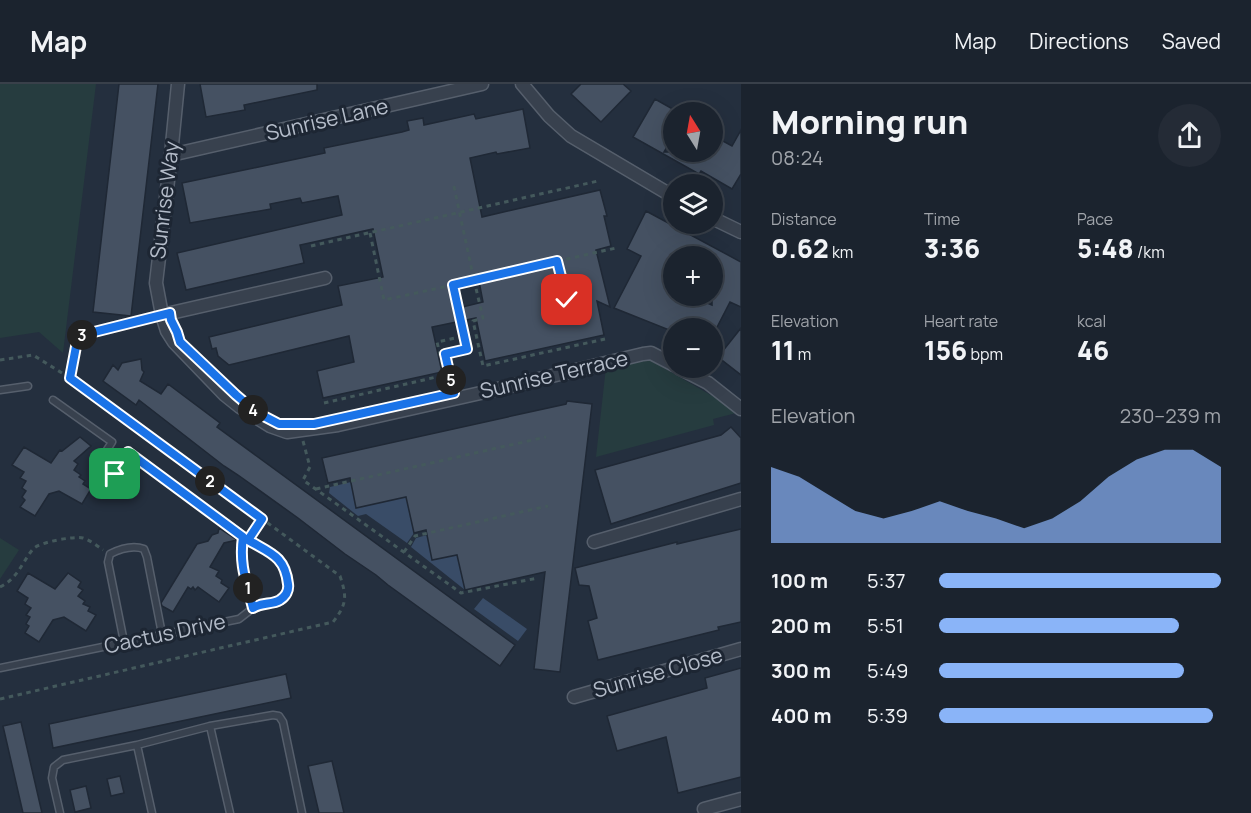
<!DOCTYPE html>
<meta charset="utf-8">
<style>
:root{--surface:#1b232e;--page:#242b36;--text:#f1f3f6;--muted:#a0a4aa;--line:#39404a;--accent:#8ab4f8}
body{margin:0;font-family:Manrope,sans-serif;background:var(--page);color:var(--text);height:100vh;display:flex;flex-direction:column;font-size:22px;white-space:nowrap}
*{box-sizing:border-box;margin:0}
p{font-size:20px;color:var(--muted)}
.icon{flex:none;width:33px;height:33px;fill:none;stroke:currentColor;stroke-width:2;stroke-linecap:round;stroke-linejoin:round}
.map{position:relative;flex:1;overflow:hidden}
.side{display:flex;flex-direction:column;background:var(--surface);width:510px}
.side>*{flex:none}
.needle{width:39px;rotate:349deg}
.buttons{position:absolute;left:663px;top:18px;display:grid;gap:12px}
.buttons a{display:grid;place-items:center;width:60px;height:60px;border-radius:50%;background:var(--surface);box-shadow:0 6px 24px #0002,0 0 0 2px var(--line);font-size:30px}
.pin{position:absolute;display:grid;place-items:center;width:51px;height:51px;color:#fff;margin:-26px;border-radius:12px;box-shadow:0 3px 9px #0006}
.km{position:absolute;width:30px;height:30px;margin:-15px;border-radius:50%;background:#222;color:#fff;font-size:16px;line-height:30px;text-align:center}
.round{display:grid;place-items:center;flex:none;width:63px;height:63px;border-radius:32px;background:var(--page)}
.head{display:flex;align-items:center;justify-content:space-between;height:102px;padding:0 30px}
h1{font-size:33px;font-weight:800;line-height:45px}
.stats{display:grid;grid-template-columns:repeat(3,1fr);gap:9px;height:102px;padding:6px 30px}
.stats div{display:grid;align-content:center}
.stats b{font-size:26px;font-weight:800}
.stats small{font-size:16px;font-weight:400}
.stats p{font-size:16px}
.chart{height:168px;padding:12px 30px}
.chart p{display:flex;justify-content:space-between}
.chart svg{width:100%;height:108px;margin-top:6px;fill:var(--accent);opacity:.7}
ul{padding:0 30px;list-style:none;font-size:20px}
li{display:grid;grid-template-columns:96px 72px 1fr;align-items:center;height:45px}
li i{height:15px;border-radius:8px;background:var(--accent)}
header{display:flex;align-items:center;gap:36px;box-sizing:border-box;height:84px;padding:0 30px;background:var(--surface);border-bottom:2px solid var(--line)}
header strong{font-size:28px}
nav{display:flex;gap:33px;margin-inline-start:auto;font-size:21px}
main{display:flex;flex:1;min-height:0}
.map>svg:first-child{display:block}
.green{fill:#263c3f}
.water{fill:#394c67}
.building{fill:#455162;stroke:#1f2835;stroke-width:1.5;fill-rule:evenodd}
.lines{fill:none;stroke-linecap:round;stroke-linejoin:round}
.service-casing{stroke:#565f6c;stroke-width:9}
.minor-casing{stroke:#565f6c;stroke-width:15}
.path{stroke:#44595c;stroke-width:3;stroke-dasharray:4.5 4.5;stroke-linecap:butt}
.service{stroke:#38414e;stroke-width:6}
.minor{stroke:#38414e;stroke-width:12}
.route-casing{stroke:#fff;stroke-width:12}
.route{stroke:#1a73e8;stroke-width:8}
.labels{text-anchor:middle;stroke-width:6;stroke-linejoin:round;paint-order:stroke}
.street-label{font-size:21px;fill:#b4bcc9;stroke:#1d2633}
</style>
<header>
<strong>Map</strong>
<nav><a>Map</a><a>Directions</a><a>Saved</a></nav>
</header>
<main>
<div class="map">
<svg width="741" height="729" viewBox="0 0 741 729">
<rect width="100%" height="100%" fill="#242f3e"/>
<path class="green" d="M0,0H96L63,269L39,248L0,254Z
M650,276L740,328L713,335L714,341L596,373L606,283Z
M0,454L19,466L0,495Z"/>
<path class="water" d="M537,383L414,449L407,459L366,430L358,432L329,409L330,403L351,398L356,423Z
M427,451L433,476L529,455L465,506L411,463L416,454Z
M483,514L527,545L518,557L474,525Z"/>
<path class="building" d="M119,0H158L131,232L93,228Z
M200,0H317V6L244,21L245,26L206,33Z
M581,0H623L631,7L601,38L571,10Z
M655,15L678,28H672L674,29V51L664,68H712V51L732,62L741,46V90L732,105L701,87L699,90L633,53Z
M523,25L530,64L497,70L496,68L470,74L482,133L600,106L607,132H604L611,162L596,166L610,223L597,217L604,251L485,277L476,234L432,243L442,288L323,314L317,287L354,278L349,252L229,281L218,272L216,264L212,265L209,253L342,221L338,202L383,193L373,145L300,161L304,179L186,206L177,169L342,131L338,112L302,119L300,114L270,120L271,125L190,139L182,99L325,69L324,64L402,48L409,46L407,37L423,34L424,41L474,30L476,35ZM478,192L483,218L454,225L449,199Z
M646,127L741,178V223L730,218L712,253V244H674V248L614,224L641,172L627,165ZM674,172H712V221L691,212H674Z
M741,244V291L718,273Z
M141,275L142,286L144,288L140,297L161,310L168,300L220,339L217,343L515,561L500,582L388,501L376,491L345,470L298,434L238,391L224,382L139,316L136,321L103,297L113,281L118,286L122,279Z
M567,317L592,320L560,588L534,585L545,488L465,506L457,471L432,476L426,446L414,449L406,413L356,424L350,394L328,399L322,374L566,320Z
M731,343L741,354V399L611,440L595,386L721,351Z
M80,353L91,362L74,377L78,380L74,386L81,391L79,393L85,397L83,400L91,405L82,420L59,407L49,410L35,432L20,423L25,416L22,413L26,407L22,404L26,397L20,394L24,388L12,381L24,363L51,379L60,366L62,367Z
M219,444L237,456L224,459L210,483L219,487L216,492L222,496L221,499L229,504L219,518L198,503L195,506L193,503L191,505L188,503L173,528L162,522L161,519L197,460L208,457L212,451L218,449Z
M741,445V538L718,543L719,546L598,576L588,537L597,534L589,502L579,501L575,484L677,458V460Z
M28,489L55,505L68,489L81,498L78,503L83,506L78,512L85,517L83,520L90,523L88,527L96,531L86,547L64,533L53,536L39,558L25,549L29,542L26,540L30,533L26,531L31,524L25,520L28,514L17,507Z
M741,584V693L678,709L666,653L617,667L607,632L707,604L705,594Z
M286,590L291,614L53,664L49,640Z
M21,638L42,729H23L3,642Z
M332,677L344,729H319L308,682Z
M120,692L124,709L111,712L107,695Z
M86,702L91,724L75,728L70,706Z"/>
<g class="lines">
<defs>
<path id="service" d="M0,306L28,302
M53,316L112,358C106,368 98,376 101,388L108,393L115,390L127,368L244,452L241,468L242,481L253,524
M124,558L108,478L110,470C120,465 133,461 144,465L147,473L162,550
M0,584L239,535L257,521L280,516L285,512L289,504L284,482L277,474L248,456
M210,642L230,729
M137,661L152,729
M60,729L52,694L54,683L63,676L137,661L210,642L273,631L279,632L283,638L302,729"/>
<path id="minor" d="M178,0L171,71L156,199L162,231L167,247L174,258L225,311L240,323L270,342L287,348L338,341L485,308L643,270L651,269L674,281
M522,0L549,32L571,52L674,113
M171,71L482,0
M712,134L741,148
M162,231L325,194
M679,284L708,299L741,325
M594,458L741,415
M574,613L741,565
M704,725L741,715"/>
</defs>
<use href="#service" class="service-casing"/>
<use href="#minor" class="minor-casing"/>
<path class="path" d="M370,149L384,216L453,201
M311,162L598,97
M557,177L567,216
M605,255L483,282L473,237L483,234L474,196L616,164
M0,276L33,271L70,294L78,252L149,234
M452,302L445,270L467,265L453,201L474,196L453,98
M324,319L445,291L437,258L464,252
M303,357L310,383L303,396L461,509L538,494
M316,405L546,353
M253,449L262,435
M404,468L415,452L548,422
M0,503C18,494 21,480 33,465C39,458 74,452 83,454C90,456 97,462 103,466
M0,615L333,538C347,520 347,513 340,492L70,294"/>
<use href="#service" class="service"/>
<use href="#minor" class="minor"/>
</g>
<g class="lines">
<defs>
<path id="route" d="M115,390L128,368L243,453C239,480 246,497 253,524C262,518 272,521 280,516C286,512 289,506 288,500C285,472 270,469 248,456L262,435L70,294L78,252L170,229L171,236L177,248L180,258L236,311L256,328L279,340H314L454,309L445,270L467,265L453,201L557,177L567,216"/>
</defs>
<use href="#route" class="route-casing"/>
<use href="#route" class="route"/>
</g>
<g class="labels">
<g class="street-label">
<text transform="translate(327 36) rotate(-13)" y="7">Sunrise Lane</text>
<text transform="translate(165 116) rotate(-83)" y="7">Sunrise Way</text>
<text transform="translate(554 291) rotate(-13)" y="7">Sunrise Terrace</text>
<text transform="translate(165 550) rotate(-12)" y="7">Cactus Drive</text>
<text transform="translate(658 589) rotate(-16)" y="7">Sunrise Close</text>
</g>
</g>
</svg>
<div class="buttons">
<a><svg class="needle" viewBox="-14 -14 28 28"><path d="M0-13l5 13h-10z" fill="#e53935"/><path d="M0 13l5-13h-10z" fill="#a0a4aa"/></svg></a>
<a><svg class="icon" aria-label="layers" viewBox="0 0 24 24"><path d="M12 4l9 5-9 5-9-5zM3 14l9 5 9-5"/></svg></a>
<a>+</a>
<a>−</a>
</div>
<div class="pin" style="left:115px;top:390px;background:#1e9e55"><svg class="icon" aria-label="arrive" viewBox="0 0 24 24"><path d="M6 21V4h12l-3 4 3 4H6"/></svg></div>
<div class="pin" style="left:567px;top:216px;background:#d93025"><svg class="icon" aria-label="check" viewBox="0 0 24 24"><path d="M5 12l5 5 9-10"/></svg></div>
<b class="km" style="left:248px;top:504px">1</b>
<b class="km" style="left:210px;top:397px">2</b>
<b class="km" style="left:82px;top:251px">3</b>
<b class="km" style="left:253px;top:326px">4</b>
<b class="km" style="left:451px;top:296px">5</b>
</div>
<section class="side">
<div class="head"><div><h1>Morning run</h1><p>08:24</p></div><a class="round"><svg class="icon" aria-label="share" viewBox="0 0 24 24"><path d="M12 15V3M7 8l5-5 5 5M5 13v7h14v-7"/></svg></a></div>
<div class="stats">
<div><p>Distance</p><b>0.62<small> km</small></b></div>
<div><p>Time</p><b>3:36</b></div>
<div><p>Pace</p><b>5:48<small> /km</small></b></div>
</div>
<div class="stats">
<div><p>Elevation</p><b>11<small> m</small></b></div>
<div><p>Heart rate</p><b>156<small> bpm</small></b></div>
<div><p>kcal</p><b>46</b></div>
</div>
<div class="chart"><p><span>Elevation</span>230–239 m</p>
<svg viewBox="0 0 160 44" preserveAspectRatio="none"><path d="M0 44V13L10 17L20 24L30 31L40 34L50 31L60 27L70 31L80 34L90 38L100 34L110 27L120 17L130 10L140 6L150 6L160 13V44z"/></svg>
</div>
<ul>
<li><b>100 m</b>5:37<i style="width:100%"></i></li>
<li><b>200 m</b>5:51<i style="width:85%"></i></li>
<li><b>300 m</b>5:49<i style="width:87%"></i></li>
<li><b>400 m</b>5:39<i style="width:97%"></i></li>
</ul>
</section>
</main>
